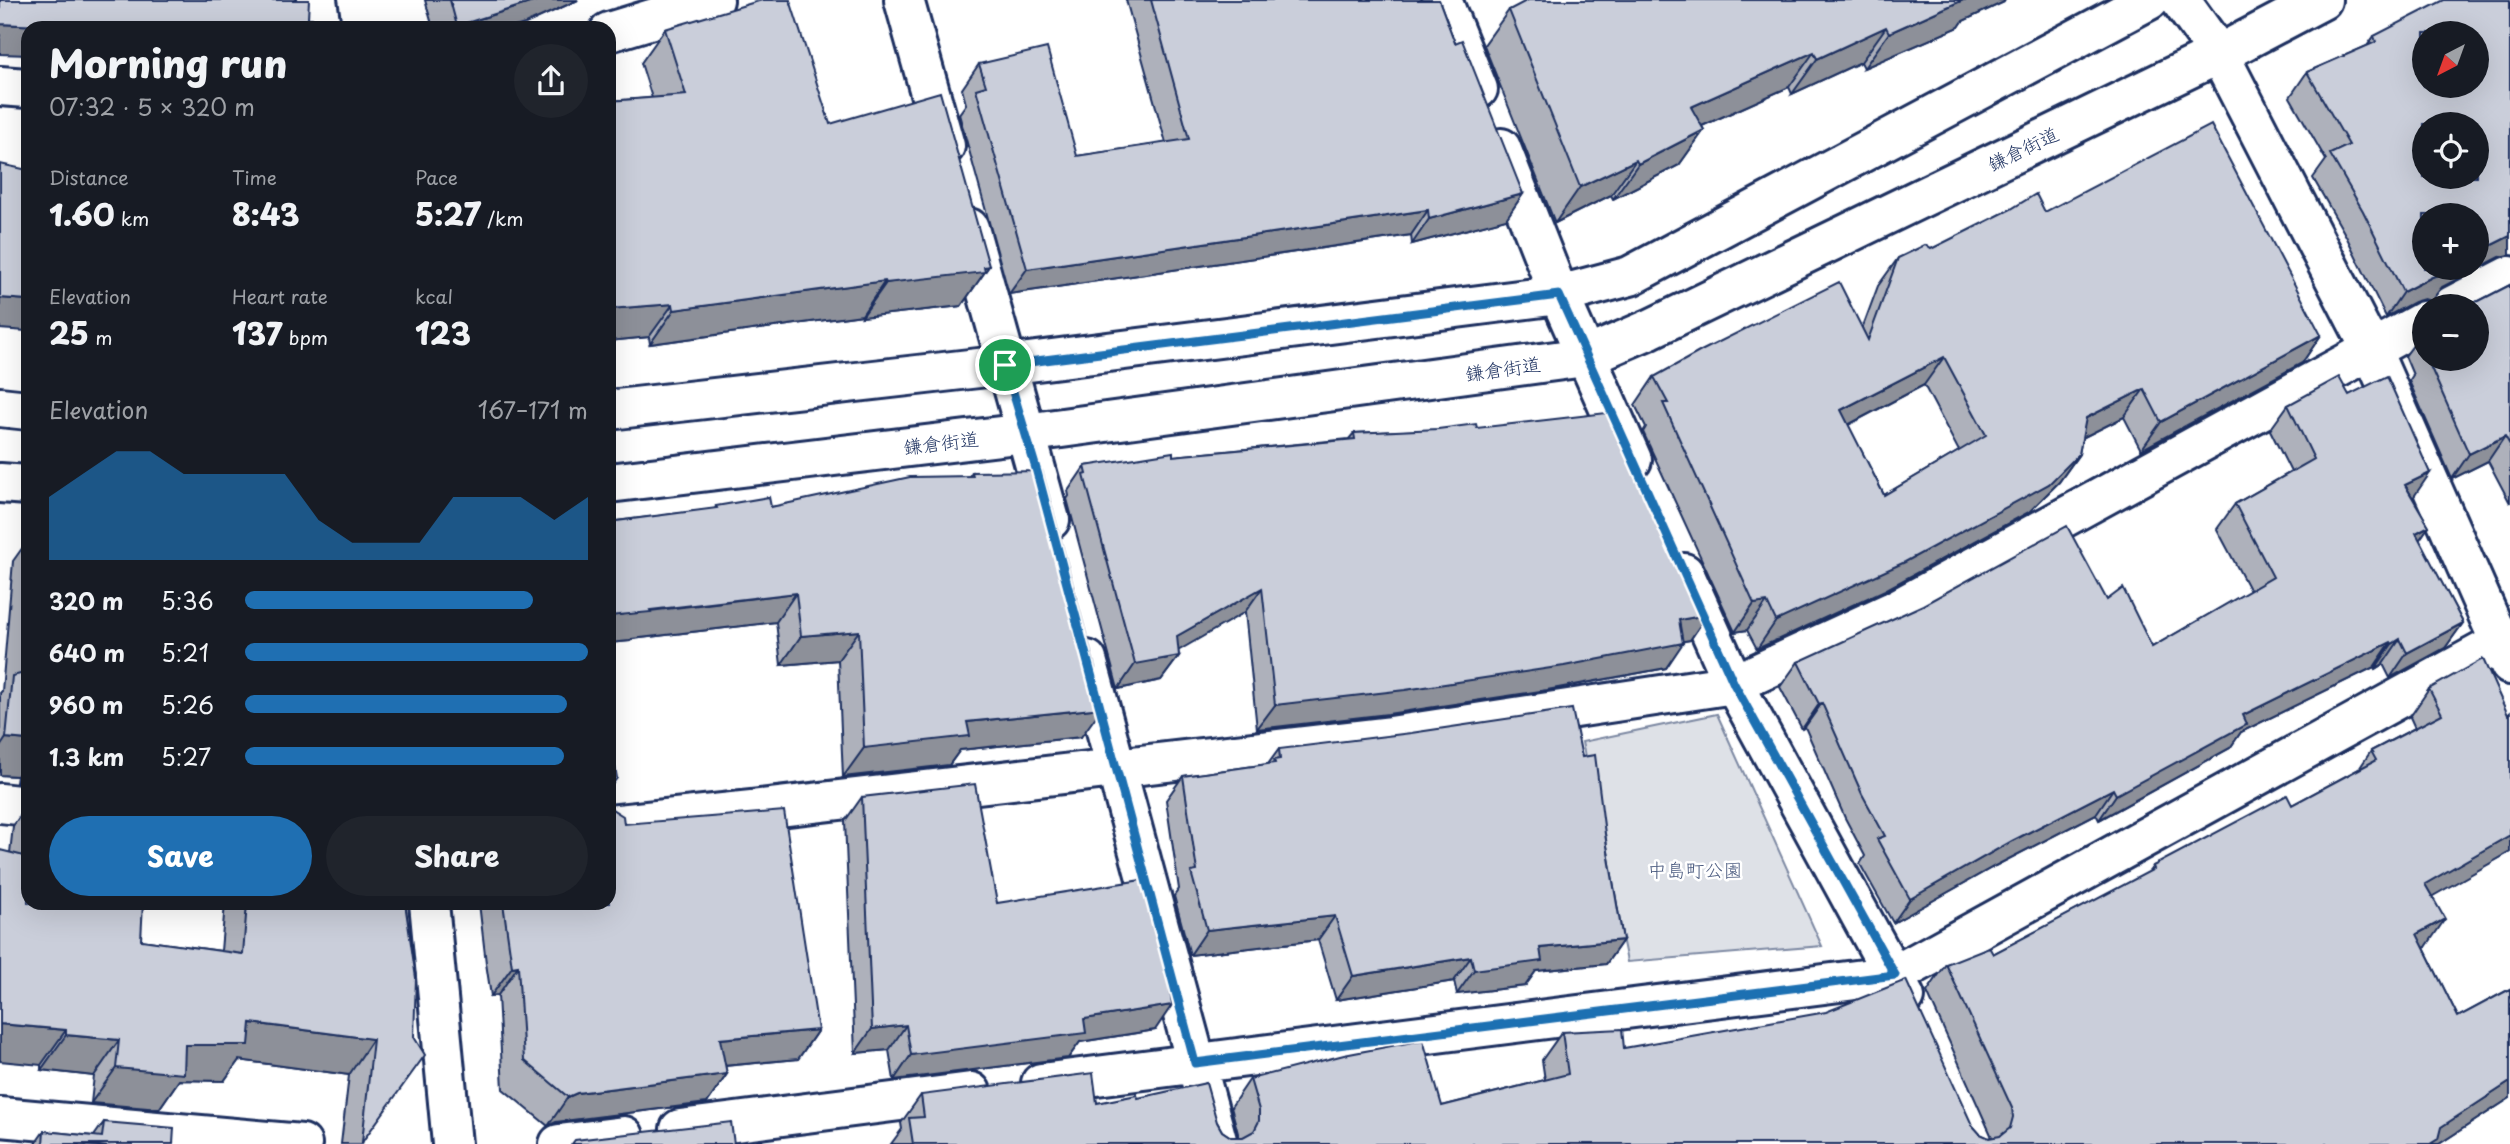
<!DOCTYPE html>
<meta charset="utf-8">
<style>
:root{--surface:#171b24;--page:#20242c;--text:#f1f3f6;--muted:#9ea1a6;--accent:#1f6fb2}
body{margin:0;font-family:"Playpen Sans","Klee One",sans-serif;background:var(--page);color:var(--text);height:100vh;display:flex;flex-direction:column;font-size:26px;white-space:nowrap}
*{box-sizing:border-box;margin:0}
p{font-size:23px;color:var(--muted)}
.icon{flex:none;width:38px;height:38px;fill:none;stroke:currentColor;stroke-width:2;stroke-linecap:round;stroke-linejoin:round}
.map{position:relative;flex:1;overflow:hidden}
.sheet{position:absolute;left:21px;top:21px;width:595px;height:889px;display:flex;flex-direction:column;background:var(--surface);border-radius:21px;box-shadow:0 7px 28px #0002}
.sheet>*{flex:none}
.needle{width:46px;rotate:221deg}
.buttons{position:absolute;left:2412px;top:21px;display:grid;gap:14px}
.buttons a{display:grid;place-items:center;width:77px;height:77px;border-radius:50%;background:var(--surface);box-shadow:0 7px 28px #0002;font-size:35px}
.pin{position:absolute;display:grid;place-items:center;width:60px;height:60px;color:#fff;margin:-30px;border:4px solid #fff;border-radius:50%;box-shadow:0 2px 7px #0007}
.round{display:grid;place-items:center;flex:none;width:74px;height:74px;border-radius:37px;background:var(--page)}
.summary{display:flex;align-items:center;justify-content:space-between;height:119px;padding:0 28px}
h1{font-size:38px;font-weight:800;line-height:52px}
.metrics{display:grid;grid-template-columns:repeat(3,1fr);gap:10px;height:119px;padding:7px 28px}
.metrics div{display:grid;align-content:center}
.metrics b{font-size:30px;font-weight:800}
.metrics small{font-size:19px;font-weight:400}
.metrics p{font-size:19px}
.chart{height:196px;padding:14px 28px}
.chart p{display:flex;justify-content:space-between}
.chart svg{width:100%;height:126px;margin-top:7px;fill:var(--accent);opacity:.7}
.action{display:flex;gap:14px;margin-top:auto;padding:14px 28px}
.action a{flex:1;height:80px;border-radius:42px;background:var(--accent);color:#fff;font-size:28px;font-weight:800;line-height:80px;text-align:center}
.action a+a{background:var(--page);color:var(--text)}
ul{padding:0 28px;list-style:none;font-size:23px}
li{display:grid;grid-template-columns:112px 84px 1fr;align-items:center;height:52px}
li i{height:18px;border-radius:9px;background:var(--accent)}
.map>svg:first-child{display:block}
.green{fill:#dee1e7;stroke:#7c88a2;stroke-width:2}
.lines{fill:none;stroke-linecap:round;stroke-linejoin:round}
.street-casing{stroke:#1b2f5e;stroke-width:44}
.primary-casing{stroke:#1b2f5e;stroke-width:44}
.street{stroke:#fff;stroke-width:38}
.primary{stroke:#fff;stroke-width:38}
.wall{fill:#aeb1bb;stroke:#1b2f5e;stroke-width:2;fill-rule:evenodd}
.shaded-wall{fill:#8d9099;stroke:#1b2f5e;stroke-width:2}
.building{fill:#caceda;stroke:#1b2f5e;stroke-width:2;fill-rule:evenodd}
.route-casing{stroke:#fff;stroke-width:14}
.route{stroke:#1f6fb2;stroke-width:9}
.labels{text-anchor:middle;stroke-width:5;stroke-linejoin:round;paint-order:stroke}
.street-label{font-size:19px;fill:#1b2f5e;stroke:#fff}
.park-label{font-size:19px;fill:#4c5c80;stroke:#fff}
</style>
<div class="map">
<svg width="2510" height="1144" viewBox="0 0 2510 1144">
<rect width="100%" height="100%" fill="#fff"/>
<filter id="ink" filterUnits="userSpaceOnUse"><feTurbulence type="fractalNoise" baseFrequency=".0143" numOctaves="2"/><feDisplacementMap in="SourceGraphic" scale="14" xChannelSelector="R" yChannelSelector="G"/><feConvolveMatrix kernelMatrix="1 2 1 2 8 2 1 2 1" color-interpolation-filters="sRGB"/></filter>
<g filter="url(#ink)">
<path class="green" d="M1717,714L1822,946L1627,962L1582,742Z"/>
<g class="lines">
<defs>
<path id="street" d="M317,0L321,28
M904,0L945,146
M1442,0L1478,89
M2180,0L2219,54L2371,349L2510,665
M609,32L714,0
M0,86L28,88
M1501,148L1559,295L1632,460
M969,228L1050,520
M2452,306L2510,276
M1684,573L1734,684L1905,997
M1087,660L1218,1144
M0,803L28,806
M609,825L752,810L1391,736L1734,684L1895,610L2424,321
M429,903L452,1144
M1041,1083L1895,975L2510,637
M0,1117L302,1144
M680,1129L971,1092
M559,1144L624,1136"/>
<path id="primary" d="M0,407L28,410
M609,410L1005,365L1559,295L1630,276L2149,0
M0,483L28,485
M609,483L1025,433L1585,357L1650,329L2219,54L2322,0"/>
</defs>
<use href="#street" class="street-casing"/>
<use href="#primary" class="primary-casing"/>
<use href="#street" class="street"/>
<use href="#primary" class="primary"/>
</g>
<path class="wall" d="M425,0H578L525,24L511,28H433Z
M1126,0H1439L1455,43L1523,194L1506,219L1412,244L1411,235L1009,294L959,114L966,104L962,89L979,64L1077,156L1166,143Z
M2510,0V255L2500,257L2442,287L2431,301L2424,299L2414,302L2386,317L2346,236L2313,178L2326,160L2290,97L2307,72L2367,46L2374,36Z
M2004,2L1963,21L1959,27L1864,68L1861,62L1792,94L1789,87L1702,126L1704,130L1679,165L1613,199L1611,195L1555,223L1484,45L1509,10Z
M665,29L830,124L989,266L961,306L862,317V315L650,344L649,337L609,341V101L652,98L641,63Z
M2045,212L2321,335L2302,363L2141,450L2124,417L2082,438L2079,454L2059,482L2029,512L1885,590L1757,649L1747,630L1735,632L1643,432L1646,427L1635,405L1654,377L1862,329L1878,286L1898,258L1931,249ZM1924,385L1959,451L1884,495L1848,425Z
M2510,285V503L2488,461L2452,479L2409,381L2413,375L2405,356L2424,331V359H2476V306H2458L2462,301L2469,303L2479,301Z
M2349,395L2429,526L2419,540L2463,623L2445,648L2390,678L2383,664L2375,669L2374,667L2241,732L2230,748L2099,820L2096,814L1995,866L1893,923L1860,864L1865,856L1845,818L1805,727L1802,729L1780,687L1798,662L2107,600L2152,647L2250,591L2217,529L2235,504L2291,472L2270,430L2288,405Z
M1477,428L1707,615L1690,640L1683,641L1666,668L1547,690L1388,714L1257,729L1245,612L1178,650L1179,656L1161,680L1118,689L1067,499L1069,496L1068,491L1085,466L1173,456L1349,439L1354,433Z
M972,472L1095,668L1091,674L1081,737L960,750L949,765L843,777L838,660L781,665L776,622L632,639L630,641L609,643V522L715,509L716,506L771,507L969,476Z
M28,540V785L16,783L17,776L0,775V693L2,691L13,561Z
M2429,689L2508,715L2510,713V852L2432,896L2426,947L2424,948L2458,1017L2510,989V1098L2439,1144H891L902,1129L901,1123L921,1095L1097,1103L1138,1098L1217,1122L1222,1131L1231,1137H1239L1231,1107L1250,1079L1442,1106L1545,1080L1542,1060L1562,1032L1624,1048L1972,1125L1980,1134L1989,1138L1992,1137L1927,992L1946,964L1993,954L2148,873L2153,866L2292,805L2359,769L2371,751L2415,728L2410,717Z
M1279,749L1582,757L1605,834L1623,940L1606,964L1536,971L1525,986L1457,994L1454,981L1336,1000L1318,940L1190,955L1174,896L1179,889L1166,800L1183,776L1268,764Z
M862,797L997,903L1155,1030L1080,1042L1068,1058L894,1080L889,1050L855,1053L845,821Z
M28,804V903L141,940L221,951L225,903H405L416,978L362,1144H341L349,1075L239,1060L224,1081L179,1080L159,1109L91,1103L94,1076L41,1070V1065L10,853L13,826Z
M612,809L624,824L818,1030L798,1059L725,1066L727,1074L707,1103L556,1122L548,1126L503,1089L498,995L491,996L486,963L479,903H609Z
M104,1122L173,1144H35L44,1131L94,1136Z"/>
<path class="shaded-wall" d="M539,0H578L525,24L511,28H456L457,26Z
M1963,0H2005L2004,2L1963,21L1959,27L1864,68L1889,33Z
M0,24L80,28H28V55L0,54Z
M1886,27L1861,62L1792,94L1817,59Z
M1814,52L1789,87L1666,142L1691,107Z
M1704,130L1679,165L1613,199L1638,164Z
M1636,160L1611,195L1555,223L1580,187Z
M1523,194L1506,219L1412,244L1429,219Z
M1428,210L1411,235L1009,294L1027,269Z
M2510,236V255L2500,257L2442,287L2431,301L2424,299L2414,302L2386,317L2403,292L2432,277L2453,268H2476V253Z
M989,266L961,306L862,317L886,283Z
M885,281L862,315L650,344L674,310Z
M0,298L28,300V328L26,331L0,329Z
M673,304L649,337L609,341V309Z
M2321,335L2302,363L2141,450L2161,422Z
M1944,357L1924,385L1821,439L1841,410Z
M2144,389L2124,417L2066,446L2086,418Z
M2505,436L2488,461L2452,479L2469,454Z
M2079,454L2059,482L2029,512L1885,590L1757,649L1776,621Z
M2430,473L2413,498L2405,485Z
M2429,526L2412,551L2416,533Z
M1262,588L1245,612L1164,659L1179,656L1161,680L1118,689L1135,664L1177,636Z
M796,593L776,622L632,639L630,641L609,643V616Z
M1767,602L1747,630L1735,632L1754,604Z
M1707,615L1690,640L1662,645L1679,620Z
M2463,623L2445,648L2390,678L2407,653Z
M859,631L838,660L781,665L801,636Z
M2400,639L2383,664L2375,669L2392,644Z
M2391,642L2374,667L2241,732L2230,748L2099,820L2116,795L2243,715Z
M1683,643L1666,668L1547,690L1388,714L1257,729L1275,705Z
M1822,703L1805,727L1802,729L1819,704Z
M1102,708L1081,737L960,750L949,765L843,777L864,748L967,722Z
M6,738L28,740V760L17,776L0,775V747Z
M28,766V785L16,783Z
M2113,789L2096,814L1995,866L1893,923L1910,899L2012,841Z
M2510,835V852L2405,912L2425,884Z
M1335,916L1318,940L1190,955L1207,930Z
M2445,919L2426,947L2397,962L2417,934Z
M1623,940L1606,964L1536,971L1525,986L1457,994L1474,970L1540,948Z
M1471,957L1454,981L1336,1000L1353,976Z
M518,966L498,995L491,996L512,967Z
M1172,1005L1155,1030L1080,1042L1068,1058L894,1080L911,1055L1084,1019Z
M251,1023L373,1039L349,1075L239,1060L224,1081L179,1080L159,1109L91,1103L116,1068Z
M0,1024L66,1030L41,1065L0,1061Z
M906,1025L889,1050L855,1053L872,1029Z
M818,1030L798,1059L700,1068L720,1039Z
M66,1035L119,1040L94,1076L41,1070Z
M727,1074L707,1103L556,1122L548,1126L568,1097L577,1093Z
M2510,1082V1098L2439,1144H2429L2441,1127Z"/>
<path class="building" d="M0,0H309L308,18H312L313,28H80L0,24Z
M450,0H539L457,26Z
M762,0H790L830,124L940,92L989,266L984,267L985,272L886,283L885,281L674,310L673,304L609,309V101L686,95L665,29Z
M1151,0H1439L1455,43L1462,40L1523,194L1429,219L1428,210L1027,269L976,89L986,86L979,64L1047,48L1077,156L1189,139Z
M1528,0H1963L1889,33L1886,27L1817,59L1814,52L1691,107L1704,130L1638,164L1636,160L1580,187L1509,10Z
M2444,0H2510V236L2476,253V215H2424V268H2453L2449,276L2441,274L2432,277L2403,292L2363,211L2330,154L2349,145L2307,72L2376,42L2374,36ZM2424,33H2476V86H2424ZM2424,124H2476V177H2424Z
M2211,125L2321,335L2161,422L2144,389L2086,418L2079,454L2049,484L1905,562L1776,621L1767,602L1754,604L1663,403H1668L1654,377L1701,351L1839,282L1868,340L1898,258L1925,245L1931,249L2011,209L2036,194L2045,212ZM1944,357L1986,435L1884,495L1841,410Z
M0,164L28,170V300L0,298Z
M2510,285V445L2505,436L2469,454L2427,359H2476V306H2460L2462,301L2469,303L2479,301Z
M2387,376L2430,473L2405,485L2429,526L2416,533L2463,623L2407,653L2400,639L2392,644L2391,642L2243,715L2247,724L2116,795L2113,789L2012,841L1910,899L1877,839L1885,836L1862,794L1822,703L1819,704L1798,662L1923,605L2067,526L2107,600L2123,588L2152,647L2273,577L2235,504L2314,459L2288,405L2339,377L2349,395Z
M1615,412L1707,615L1679,620L1683,643L1564,666L1405,690L1275,705L1262,588L1177,636L1179,656L1135,664L1084,475L1087,474L1085,466L1173,452V456L1355,439L1354,433L1438,429L1476,424L1477,428Z
M1042,471L1095,668L1090,669L1102,708L967,722L970,736L864,748L859,631L801,636L796,593L650,610L651,612L609,616V522L717,508L716,506L769,497L771,507L910,477L973,476L972,472Z
M28,638V740L6,738L12,676L25,673Z
M2483,659L2508,715L2510,713V835L2425,884L2445,919L2417,934L2458,1017L2510,989V1082L2441,1127L2438,1139L2430,1144H913L909,1118L924,1117L921,1095L1093,1073L1097,1103L1137,1095L1138,1098L1206,1083L1217,1122L1222,1131L1231,1137H1243L1254,1131L1259,1121V1110L1250,1079L1344,1055L1423,1040L1442,1106L1568,1074L1562,1032L1622,1029L1624,1048L1826,1012L1906,980L1972,1125L1980,1134L1989,1138L2000,1136L2010,1128L2013,1117L2012,1108L1946,964L1989,947L1993,954L2154,869L2153,866L2287,795L2292,805L2376,760L2371,751L2442,714L2429,689Z
M1572,709L1582,757L1595,755L1605,834L1623,940L1540,948L1542,961L1474,970L1471,957L1353,976L1335,916L1207,930L1191,872L1197,871L1183,776L1275,763L1274,760L1280,759L1279,749L1411,733Z
M609,732L617,778L609,789Z
M975,784L997,903L1148,879L1165,944L1172,1005L1084,1019L1086,1033L911,1055L906,1025L872,1029L862,797Z
M609,802L612,809L623,816L624,824L784,811L818,1030L720,1039L727,1074L577,1093L568,1097L524,1060L518,966L512,967L503,903H609Z
M0,850L28,857V903H143L141,940L243,954L247,903H405L416,978L414,1037L425,1055L362,1142L373,1039L251,1023L249,1045H185L184,1074L116,1068L119,1040L66,1035V1030L0,1024Z
M104,1122L174,1128L173,1144H43L44,1131L102,1137Z
M731,1122L734,1144H572L575,1140Z"/>
</g>
<g class="lines" filter="url(#ink)">
<defs>
<path id="route" d="M1559,295L1734,684L1895,975L1195,1063L1037,472L1005,365Z"/>
</defs>
<use href="#route" class="route-casing"/>
<use href="#route" class="route"/>
</g>
<g class="labels">
<g class="street-label">
<text transform="translate(2023 149) rotate(-26)" y="7">鎌倉街道</text>
<text transform="translate(1503 369) rotate(-8)" y="7">鎌倉街道</text>
<text transform="translate(941 443) rotate(-7)" y="7">鎌倉街道</text>
</g>
<g class="park-label">
<text x="1695" y="877">中島町公園</text>
</g>
</g>
</svg>
<div class="buttons">
<a><svg class="needle" viewBox="-14 -14 28 28"><path d="M0-13l5 13h-10z" fill="#e53935"/><path d="M0 13l5-13h-10z" fill="#9ea1a6"/></svg></a>
<a><svg class="icon" aria-label="locate" viewBox="0 0 24 24"><circle cx="12" cy="12" r="6"/><path d="M12 2v4M12 18v4M2 12h4M18 12h4"/></svg></a>
<a>+</a>
<a>−</a>
</div>
<div class="pin" style="left:1005px;top:365px;background:#1e9e55"><svg class="icon" aria-label="arrive" viewBox="0 0 24 24"><path d="M6 21V4h12l-3 4 3 4H6"/></svg></div>
<section class="sheet">
<div class="summary"><div><h1>Morning run</h1><p>07:32 · 5 × 320 m</p></div><a class="round"><svg class="icon" aria-label="share" viewBox="0 0 24 24"><path d="M12 15V3M7 8l5-5 5 5M5 13v7h14v-7"/></svg></a></div>
<div class="metrics">
<div><p>Distance</p><b>1.60<small> km</small></b></div>
<div><p>Time</p><b>8:43</b></div>
<div><p>Pace</p><b>5:27<small> /km</small></b></div>
</div>
<div class="metrics">
<div><p>Elevation</p><b>25<small> m</small></b></div>
<div><p>Heart rate</p><b>137<small> bpm</small></b></div>
<div><p>kcal</p><b>123</b></div>
</div>
<div class="chart"><p><span>Elevation</span>167–171 m</p>
<svg viewBox="0 0 160 44" preserveAspectRatio="none"><path d="M0 44V22L10 14L20 6L30 6L40 14L50 14L60 14L70 14L80 30L90 38L100 38L110 38L120 22L130 22L140 22L150 30L160 22V44z"/></svg>
</div>
<ul>
<li><b>320 m</b>5:36<i style="width:84%"></i></li>
<li><b>640 m</b>5:21<i style="width:100%"></i></li>
<li><b>960 m</b>5:26<i style="width:94%"></i></li>
<li><b>1.3 km</b>5:27<i style="width:93%"></i></li>
</ul>
<div class="action"><a>Save</a><a>Share</a></div>
</section>
</div>
